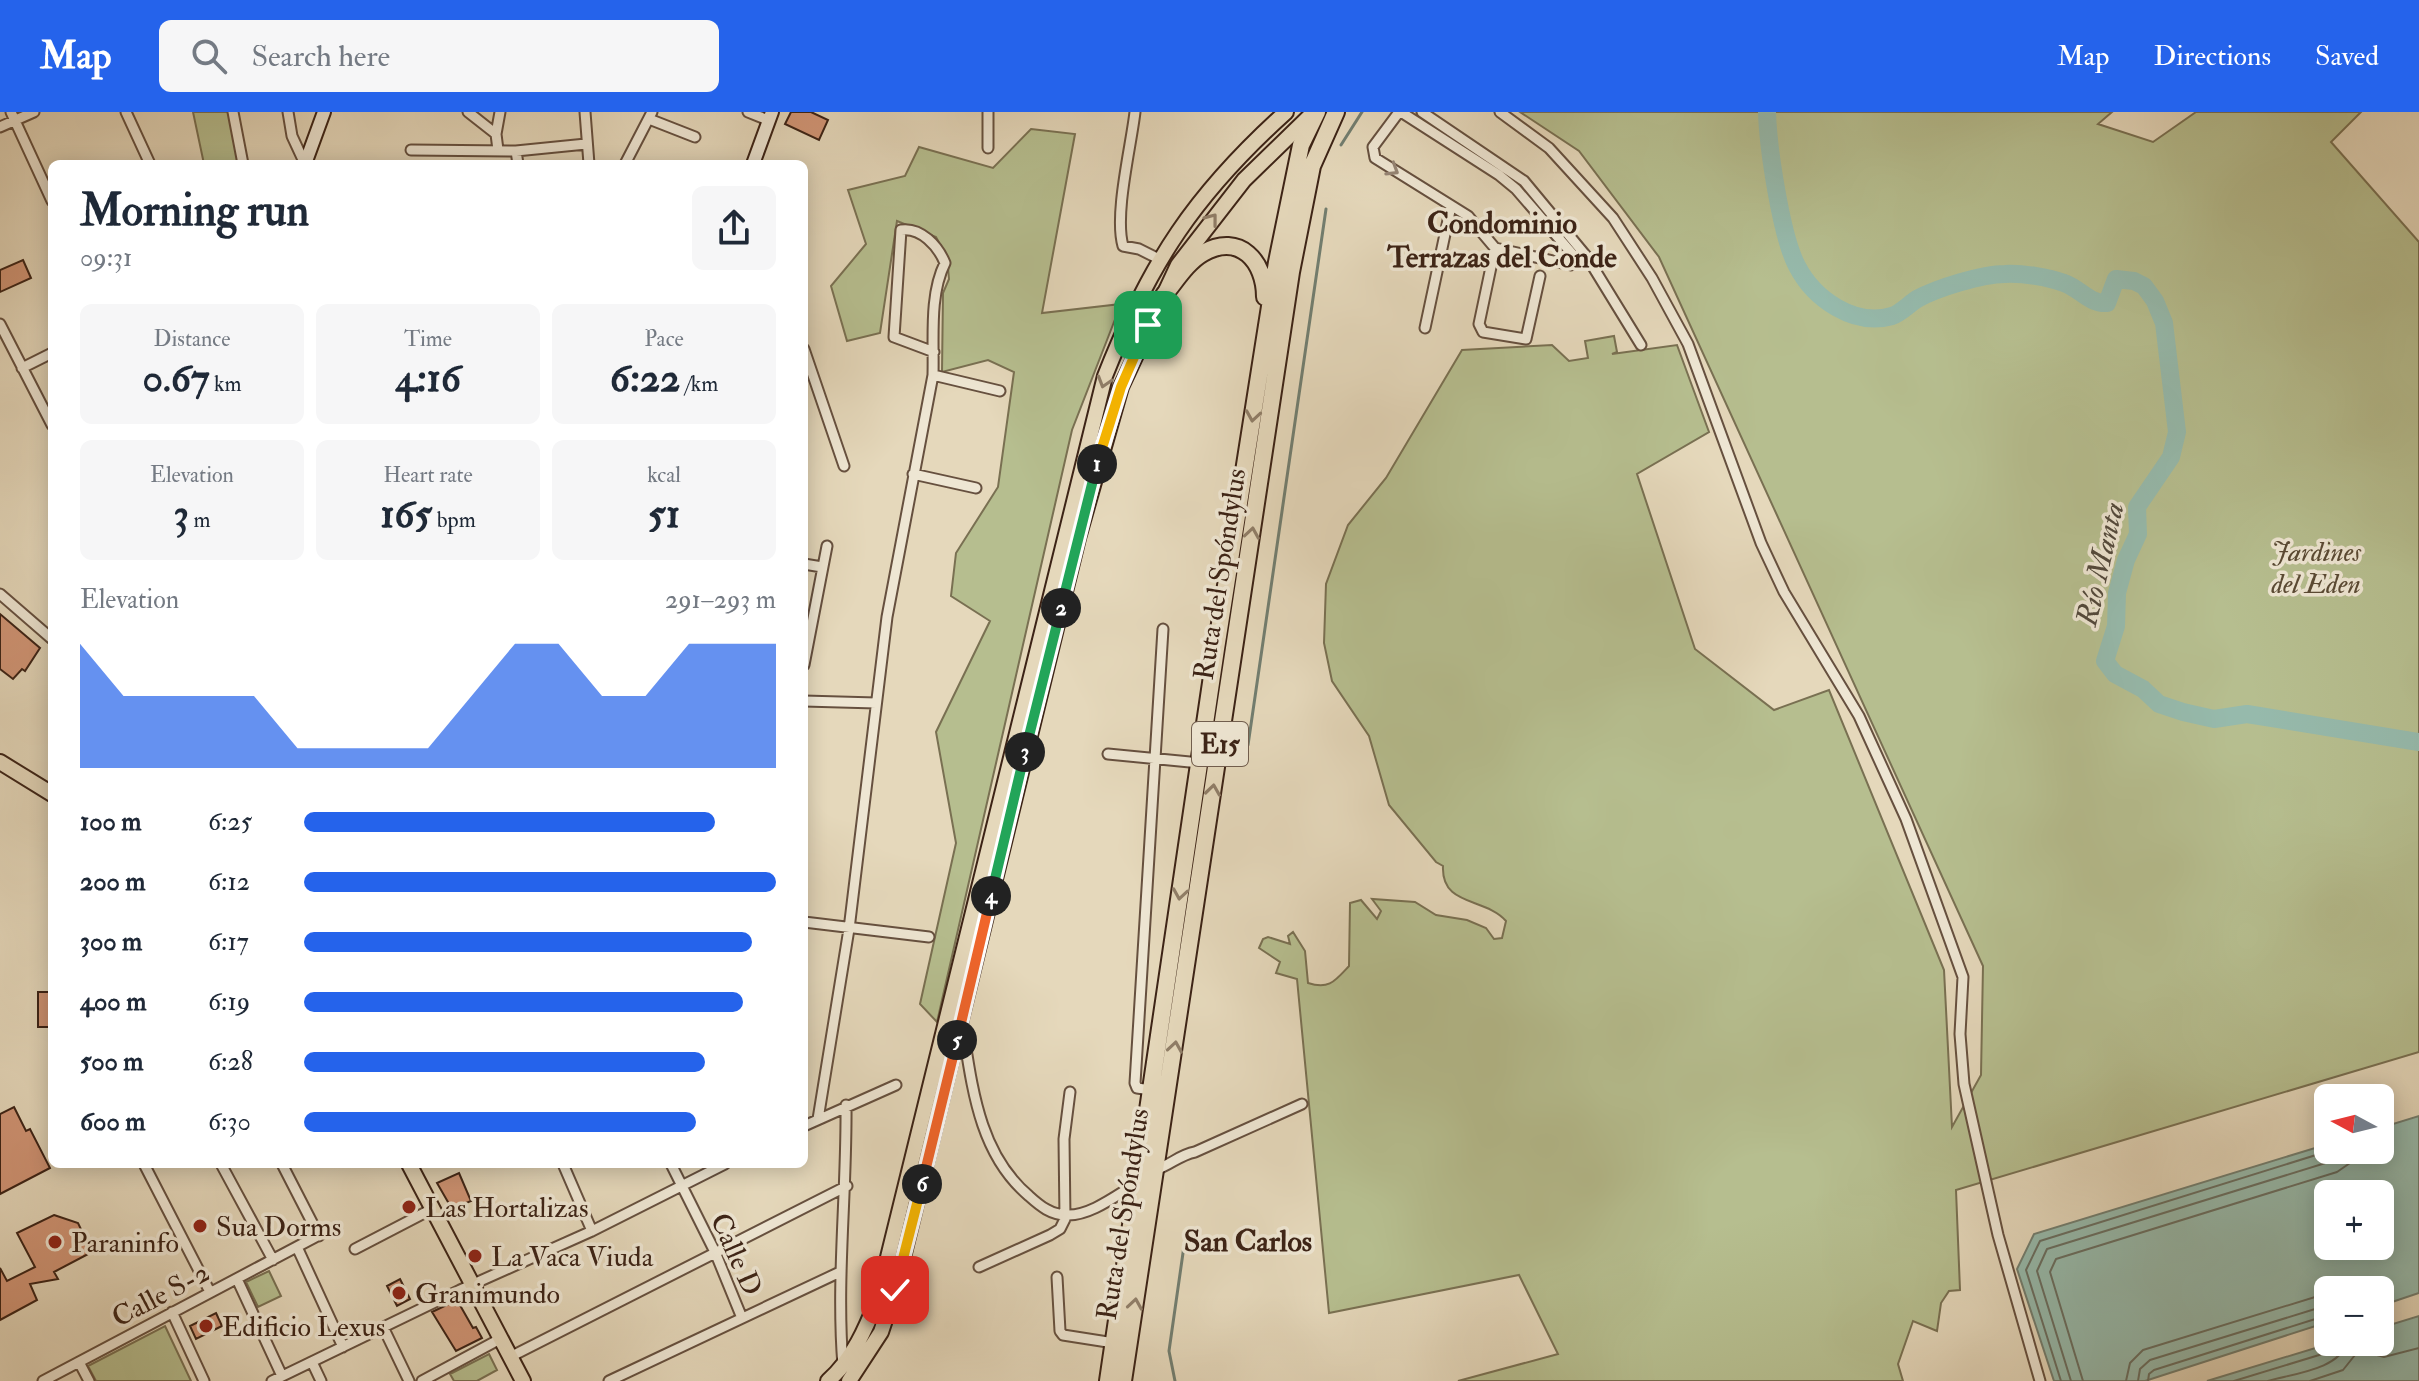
<!DOCTYPE html>
<meta charset="utf-8">
<style>
:root{--surface:#fff;--page:#f6f6f7;--text:#1f2937;--muted:#747a83;--accent:#2563eb}
body{margin:0;font-family:"IM FELL Double Pica",serif;background:var(--page);color:var(--text);height:100vh;display:flex;flex-direction:column;font-size:30px;white-space:nowrap}
*{box-sizing:border-box;margin:0}
p{font-size:26px;color:var(--muted)}
.icon{flex:none;width:44px;height:44px;fill:none;stroke:currentColor;stroke-width:2;stroke-linecap:round;stroke-linejoin:round}
.map{position:relative;flex:1;overflow:hidden}
.sheet{position:absolute;left:48px;top:48px;width:760px;height:1008px;display:flex;flex-direction:column;background:var(--surface);border-radius:12px;box-shadow:0 4px 20px #0003}
.sheet>*{flex:none}
.needle{width:52px;rotate:277deg}
.controls{position:absolute;left:2314px;top:972px;display:grid;gap:16px}
.controls a{display:grid;place-items:center;width:80px;height:80px;border-radius:12px;background:var(--surface);box-shadow:0 4px 20px #0003;font-size:40px}
.pin{position:absolute;display:grid;place-items:center;width:68px;height:68px;color:#fff;margin:-34px;border-radius:16px;box-shadow:0 4px 12px #0006}
.km{position:absolute;width:40px;height:40px;margin:-20px;border-radius:50%;background:#222;color:#fff;font-size:22px;line-height:40px;text-align:center}
.round{display:grid;place-items:center;flex:none;width:84px;height:84px;border-radius:12px;background:var(--page)}
.summary{display:flex;align-items:center;justify-content:space-between;height:136px;padding:0 32px}
h1{font-size:44px;font-weight:700;line-height:60px}
.stats{display:grid;grid-template-columns:repeat(3,1fr);gap:12px;height:136px;padding:8px 32px}
.stats div{display:grid;align-content:center;border-radius:12px;background:var(--page);text-align:center}
.stats b{font-size:40px;font-weight:700}
.stats small{font-size:22px;font-weight:400}
.stats p{font-size:22px}
.chart{height:224px;padding:16px 32px}
.chart p{display:flex;justify-content:space-between}
.chart svg{width:100%;height:144px;margin-top:8px;fill:var(--accent);opacity:.7}
ul{padding:0 32px;list-style:none;font-size:26px}
li{display:grid;grid-template-columns:128px 96px 1fr;align-items:center;height:60px}
li i{height:20px;border-radius:10px;background:var(--accent)}
header{display:flex;align-items:center;gap:48px;box-sizing:border-box;height:112px;padding:0 40px;background:var(--accent);color:#fff}
header strong{font-size:38px}
nav{display:flex;gap:44px;margin-inline-start:auto;font-size:28px}
.search{width:560px;height:72px;background:var(--page);display:flex;align-items:center;gap:20px;box-sizing:border-box;padding:0 28px;border-radius:12px;color:var(--muted);font-size:30px}
.map>svg:first-child{display:block}
.green{fill:#b6be8f;stroke:#797052;stroke-width:2}
.water{fill:#96baac;stroke:#727e70;stroke-width:2;fill-rule:evenodd}
.lines{fill:none;stroke-linecap:round;stroke-linejoin:round}
.shore{stroke:#696e61;stroke-width:2}
.stream{stroke:#727e70;stroke-width:3}
.river{stroke:#96baac;stroke-width:18}
.building{fill:#d19576;stroke:#3c2316;stroke-width:2}
.street-casing{stroke:#66503f;stroke-width:13}
.secondary-casing{stroke:#3c2316;stroke-width:16}
.primary-casing{stroke:#3c2316;stroke-width:18}
.highway-casing{stroke:#3c2316;stroke-width:20}
.street{stroke:#eee6d3;stroke-width:9}
.secondary{stroke:#eee6d3;stroke-width:12}
.primary{stroke:#e5d8bb;stroke-width:14}
.highway{stroke:#e5d8bb;stroke-width:16}
.oneway{stroke:#958474}
.oneway2{stroke:#907e68}
.split-1-casing{stroke:#fff;stroke-width:16}
.split-2-casing{stroke:#fff;stroke-width:16}
.split-3-casing{stroke:#fff;stroke-width:16}
.split-4-casing{stroke:#fff;stroke-width:16}
.split-5-casing{stroke:#fff;stroke-width:16}
.split-6-casing{stroke:#fff;stroke-width:16}
.split-7-casing{stroke:#fff;stroke-width:16}
.split-1{stroke:#f5b400;stroke-width:10}
.split-2{stroke:#22a559;stroke-width:10}
.split-3{stroke:#22a559;stroke-width:10}
.split-4{stroke:#22a559;stroke-width:10}
.split-5{stroke:#f0652b;stroke-width:10}
.split-6{stroke:#f0652b;stroke-width:10}
.split-7{stroke:#f5b400;stroke-width:10}
.poi-dot{fill:#8f2418;stroke:#eee6d3;stroke-width:3}
.labels{text-anchor:middle;stroke-width:7;stroke-linejoin:round;paint-order:stroke}
.shield{fill:#eee6d3;stroke:#715e4f;stroke-width:2}
.shield-label{font-size:26px;font-weight:bold;fill:#3c2316}
.park-label{font-size:28px;font-style:italic;fill:#5a4a34;stroke:#eee6d3}
.street-label{font-size:28px;fill:#3c2316;stroke:#eee6d3}
.poi-label{font-size:28px;fill:#3c2316;stroke:#eee6d3;text-anchor:start}
.neighbourhood-label{font-size:30px;font-weight:bold;fill:#3c2316;stroke:#eee6d3}
.water-label{font-size:30px;font-style:italic;fill:#52493c;stroke:#eee6d3}
</style>
<header>
<strong>Map</strong>
<div class="search"><svg class="icon" aria-label="search" viewBox="0 0 24 24"><circle cx="10" cy="10" r="6"/><path d="M15 15l6 6"/></svg>Search here</div>
<nav><a>Map</a><a>Directions</a><a>Saved</a></nav>
</header>
<div class="map">
<svg width="2419" height="1269" viewBox="0 0 2419 1269">
<rect width="100%" height="100%" fill="#e5d8bb"/>
<filter id="stains"><feTurbulence type="fractalNoise" baseFrequency=".0025" numOctaves="4"/><feColorMatrix values="0 0 0 0 .2 0 0 0 0 .09 0 0 0 0 .02 0 0 0 .5 -.17"/></filter>
<radialGradient id="worn" r=".72"><stop offset=".6" stop-color="#630" stop-opacity="0"/><stop offset="1" stop-color="#630" stop-opacity=".3"/></radialGradient>
<path class="green" d="M193,0H228L240,52H204Z
M1520,0H2112L2098,12L2153,30L2196,0H2361L2331,30L2419,130V940L1956,1078L1960,1178L1949,1179L1941,1191L1937,1219L1913,1209L1898,1252L1903,1269H1458L1558,1242L1519,1163L1329,1201L1297,867L1276,861L1280,850L1259,836L1263,827L1268,825L1290,832L1288,824L1293,820L1305,839L1308,871C1329,878 1335,869 1349,854L1350,791L1361,788L1377,807L1381,799L1372,787L1415,790L1436,803L1467,808L1486,816L1494,827L1502,826L1506,809C1485,785 1441,795 1443,754L1436,750L1389,693L1369,624L1332,569L1324,531L1326,472L1348,413L1386,366L1462,238L1552,233L1569,249L1588,246L1585,229L1614,224L1617,240L1612,242L1677,233L1709,320L1637,362L1695,537L1774,598L1829,578L1944,858L1952,1015L1981,963L1983,854L1659,145L1579,39Z
M1031,17L1075,22L1042,201L1121,192L1072,318L937,910L920,892L956,731L936,620L990,509L951,484L956,441L998,375L1014,260L988,248L942,260L943,181L949,167L947,145L936,125L897,109L880,221L847,229L831,174L866,132L848,78L905,64L919,35L993,56Z
M269,1159L281,1184L258,1195L246,1170Z
M165,1214L191,1269H96L88,1254Z
M489,1242L497,1258L477,1269H454L450,1262Z"/>
<path class="water" d="M2419,1004V1181L2380,1194V1178H2328V1210L2145,1269H2054L2017,1157L2034,1122L2328,1032V1038H2380V1016ZM2328,1082H2380V1134H2328Z
M2419,1204V1269H2207L2335,1230H2380V1216Z"/>
<g class="lines">
<path class="shore" d="M2061,1269L2026,1158L2040,1129L2332,1038
M2071,1269L2037,1159L2047,1137L2332,1049L2344,1038
M2083,1269L2050,1160L2056,1147L2337,1060L2350,1051L2358,1038
M2126,1269L2130,1251L2143,1238L2328,1181
M2138,1269L2140,1257L2150,1248L2328,1193
M2148,1269L2149,1262L2154,1258L2328,1203
M2234,1269L2329,1240L2336,1230
M2268,1269C2291,1262 2342,1257 2346,1230
M2310,1269L2343,1258L2359,1238L2384,1245L2419,1236"/>
<path class="stream" d="M1341,33L1362,0
M1248,633L1326,97
M1175,1269L1169,1239L1184,1134"/>
<path class="river" d="M1767,0C1768,35 1781,124 1797,154C1814,187 1854,215 1892,204C1901,201 1909,192 1917,187C1937,176 1982,162 2005,162C2022,161 2048,165 2064,171C2081,177 2089,192 2107,191L2116,167L2134,169L2144,174L2155,189L2164,211L2177,320L2171,345L2137,395L2138,422L2126,448L2117,481L2116,514L2105,549L2115,562L2143,577L2159,592L2183,600L2214,607L2247,602L2419,630"/>
</g>
<path class="building" d="M791,0H811L828,8L819,28L785,12Z
M23,148L31,166L0,180V158Z
M0,502L40,536L25,559L22,557L13,567L0,557Z
M38,880H52V915H38Z
M14,995L26,1019L30,1017L50,1056L0,1082V1002Z
M459,1061L471,1089L452,1097L437,1071Z
M54,1103L78,1111L92,1140L54,1160L58,1167L30,1172L37,1188L0,1208V1156L7,1169L35,1155L17,1121Z
M400,1167L410,1187L397,1194L387,1174Z
M457,1188L473,1216L476,1215L482,1226L456,1239L432,1200Z
M216,1201L222,1214L196,1227L190,1214Z"/>
<g class="lines">
<defs>
<path id="street" d="M11,0L52,89
M126,0L150,52
M233,0L243,52
M288,0L292,24L305,52
M468,0L496,22L498,38
M585,0L589,52
M748,0L768,8
M1135,0C1131,35 1114,102 1123,134L1139,137L1159,147
M1399,0L1373,35L1375,46L1468,104L1495,136L1571,153L1587,145
M1401,0L1499,63L1516,77L1581,152
M1422,0L1524,69L1587,145L1641,233
M1500,0L1549,36L1613,106L1652,166L1688,232L1761,431L1784,480L1859,604L1906,707L1963,865L1960,922L1964,972L1998,1123L2040,1269
M649,7L695,25
M0,15L34,0
M496,22L500,0
M988,36V0
M411,38L516,39L586,32
M516,39L518,52
M625,52L652,0
M1495,136L1479,212L1483,220L1526,227L1540,164
M0,212L52,313
M1425,216L1451,94
M804,237L844,354
M22,256L52,241
M933,263L1000,279
M913,362L976,376
M804,452L822,455
M0,482L52,527
M804,553L827,434
M804,589L876,591
M1108,642L1200,651
M804,810L929,825
M962,911C972,973 978,1041 1029,1084C1040,1094 1051,1103 1067,1103C1091,1104 1118,1082 1139,1070
M1151,978L1137,976L1135,971L1163,517
M818,1007L849,817L887,505L933,263C934,227 929,183 945,151C938,134 921,115 901,118L894,225L934,240
M804,1014L896,973
M144,1052L210,1180
M221,1052L273,1148
M282,1052L319,1124
M563,1052L592,1119
M671,1052L715,1140L742,1206
M1155,1058C1171,1053 1179,1043 1195,1040L1302,992
M297,1135L343,1235
M355,1137L432,1097
M979,1155L1050,1123L1060,1117L1065,1107L1064,1027L1070,980
M1057,1165L1060,1219L1063,1223L1114,1231
M237,1167L282,1264
M172,1200L204,1269
M384,1217L409,1269
M510,1245L847,1074
M79,1250L89,1269
M312,1250L321,1269
M843,1254C836,1167 847,1080 846,993
M43,1269L323,1121
M272,1269L460,1178L592,1119L725,1052
M422,1269L500,1227
M609,1269L840,1160"/>
<path id="secondary" d="M305,52L324,0
M753,52L772,0"/>
<path id="primary" d="M0,650L52,682
M409,1052L523,1269
M828,1269C853,1247 866,1216 878,1186L1105,264C1150,150 1195,82 1286,0
M849,1269L881,1220L895,1178L1078,426L1121,275L1178,153L1244,68L1314,0"/>
<path id="highway" d="M1164,183C1175,170 1187,150 1203,141C1240,120 1265,150 1265,185
M1108,1269L1216,537L1277,150L1301,33L1317,0
M1123,1269L1291,160L1312,54L1336,0"/>
</defs>
<use href="#street" class="street-casing"/>
<use href="#secondary" class="secondary-casing"/>
<use href="#primary" class="primary-casing"/>
<use href="#highway" class="highway-casing"/>
<use href="#street" class="street"/>
<use href="#secondary" class="secondary"/>
<use href="#primary" class="primary"/>
<use href="#highway" class="highway"/>
</g>
<defs><path id="oneway-chevron" d="M-2-3.5L2.5 0L-2 3.5" fill="none" stroke-width="1.6" stroke-linecap="round" stroke-linejoin="round" transform="scale(2)"/></defs>
<use class="oneway" href="#oneway-chevron" transform="translate(1393 58) rotate(32)"/>
<g class="oneway2">
<use href="#oneway-chevron" transform="translate(1212 107) rotate(-52)"/>
<use href="#oneway-chevron" transform="translate(1104 270) rotate(107)"/>
<use href="#oneway-chevron" transform="translate(1253 304) rotate(99)"/>
<use href="#oneway-chevron" transform="translate(1252 421) rotate(-81)"/>
<use href="#oneway-chevron" transform="translate(1213 678) rotate(-82)"/>
<use href="#oneway-chevron" transform="translate(1180 782) rotate(99)"/>
<use href="#oneway-chevron" transform="translate(1175 935) rotate(-81)"/>
<use href="#oneway-chevron" transform="translate(1135 1192) rotate(-81)"/>
</g>
<g class="lines">
<defs>
<path id="split-1" d="M1097,352L1121,275L1148,213"/>
<path id="split-2" d="M1061,496L1097,352"/>
<path id="split-3" d="M1025,640L1061,496"/>
<path id="split-4" d="M991,784L1025,640"/>
<path id="split-5" d="M957,928L991,784"/>
<path id="split-6" d="M922,1072L957,928"/>
<path id="split-7" d="M895,1178L922,1072"/>
</defs>
<use href="#split-1" class="split-1-casing"/>
<use href="#split-2" class="split-2-casing"/>
<use href="#split-3" class="split-3-casing"/>
<use href="#split-4" class="split-4-casing"/>
<use href="#split-5" class="split-5-casing"/>
<use href="#split-6" class="split-6-casing"/>
<use href="#split-7" class="split-7-casing"/>
<use href="#split-1" class="split-1"/>
<use href="#split-2" class="split-2"/>
<use href="#split-3" class="split-3"/>
<use href="#split-4" class="split-4"/>
<use href="#split-5" class="split-5"/>
<use href="#split-6" class="split-6"/>
<use href="#split-7" class="split-7"/>
</g>
<g class="poi-dot">
<circle cx="409" cy="1095" r="8"/>
<circle cx="200" cy="1114" r="8"/>
<circle cx="55" cy="1130" r="8"/>
<circle cx="475" cy="1144" r="8"/>
<circle cx="399" cy="1181" r="8"/>
<circle cx="206" cy="1214" r="8"/>
</g>
<g class="labels">
<rect class="shield" x="1192" y="610" width="56" height="44" rx="6"/>
<g class="shield-label">
<text x="1220" y="641">E15</text>
</g>
<g class="park-label">
<text x="2316" y="449">Jardines<tspan x="2316" dy="32">del Eden</tspan></text>
</g>
<g class="street-label">
<text transform="translate(1219 462) rotate(-81)" y="10">Ruta del Spóndylus</text>
<text transform="translate(1122 1102) rotate(-81)" y="10">Ruta del Spóndylus</text>
<text transform="translate(737 1142) rotate(66)" y="10">Calle D</text>
<text transform="translate(160 1182) rotate(-28)" y="10">Calle S-2</text>
</g>
<g class="poi-label">
<text x="425" y="1105">Las Hortalizas</text>
<text x="216" y="1124">Sua Dorms</text>
<text x="71" y="1140">Paraninfo</text>
<text x="491" y="1154">La Vaca Viuda</text>
<text x="415" y="1191">Granimundo</text>
<text x="222" y="1224">Edificio Lexus</text>
</g>
<g class="neighbourhood-label">
<text x="1502" y="121">Condominio<tspan x="1502" dy="34">Terrazas del Conde</tspan></text>
<text x="1248" y="1139">San Carlos</text>
</g>
<g class="water-label">
<text transform="translate(2100 452) rotate(-77)" y="10">Río Manta</text>
</g>
</g>
<rect width="100%" height="100%" filter="url(#stains)"/>
<rect width="100%" height="100%" fill="url(#worn)"/>
</svg>
<div class="controls">
<a><svg class="needle" viewBox="-14 -14 28 28"><path d="M0-13l5 13h-10z" fill="#e53935"/><path d="M0 13l5-13h-10z" fill="#747a83"/></svg></a>
<a>+</a>
<a>−</a>
</div>
<div class="pin" style="left:1148px;top:213px;background:#1e9e55"><svg class="icon" aria-label="arrive" viewBox="0 0 24 24"><path d="M6 21V4h12l-3 4 3 4H6"/></svg></div>
<div class="pin" style="left:895px;top:1178px;background:#d93025"><svg class="icon" aria-label="check" viewBox="0 0 24 24"><path d="M5 12l5 5 9-10"/></svg></div>
<b class="km" style="left:1097px;top:352px">1</b>
<b class="km" style="left:1061px;top:496px">2</b>
<b class="km" style="left:1025px;top:640px">3</b>
<b class="km" style="left:991px;top:784px">4</b>
<b class="km" style="left:957px;top:928px">5</b>
<b class="km" style="left:922px;top:1072px">6</b>
<section class="sheet">
<div class="summary"><div><h1>Morning run</h1><p>09:31</p></div><a class="round"><svg class="icon" aria-label="share" viewBox="0 0 24 24"><path d="M12 15V3M7 8l5-5 5 5M5 13v7h14v-7"/></svg></a></div>
<div class="stats">
<div><p>Distance</p><b>0.67<small> km</small></b></div>
<div><p>Time</p><b>4:16</b></div>
<div><p>Pace</p><b>6:22<small> /km</small></b></div>
</div>
<div class="stats">
<div><p>Elevation</p><b>3<small> m</small></b></div>
<div><p>Heart rate</p><b>165<small> bpm</small></b></div>
<div><p>kcal</p><b>51</b></div>
</div>
<div class="chart"><p><span>Elevation</span>291–293 m</p>
<svg viewBox="0 0 160 44" preserveAspectRatio="none"><path d="M0 44V6L10 22L20 22L30 22L40 22L50 38L60 38L70 38L80 38L90 22L100 6L110 6L120 22L130 22L140 6L150 6L160 6V44z"/></svg>
</div>
<ul>
<li><b>100 m</b>6:25<i style="width:87%"></i></li>
<li><b>200 m</b>6:12<i style="width:100%"></i></li>
<li><b>300 m</b>6:17<i style="width:95%"></i></li>
<li><b>400 m</b>6:19<i style="width:93%"></i></li>
<li><b>500 m</b>6:28<i style="width:85%"></i></li>
<li><b>600 m</b>6:30<i style="width:83%"></i></li>
</ul>
</section>
</div>
